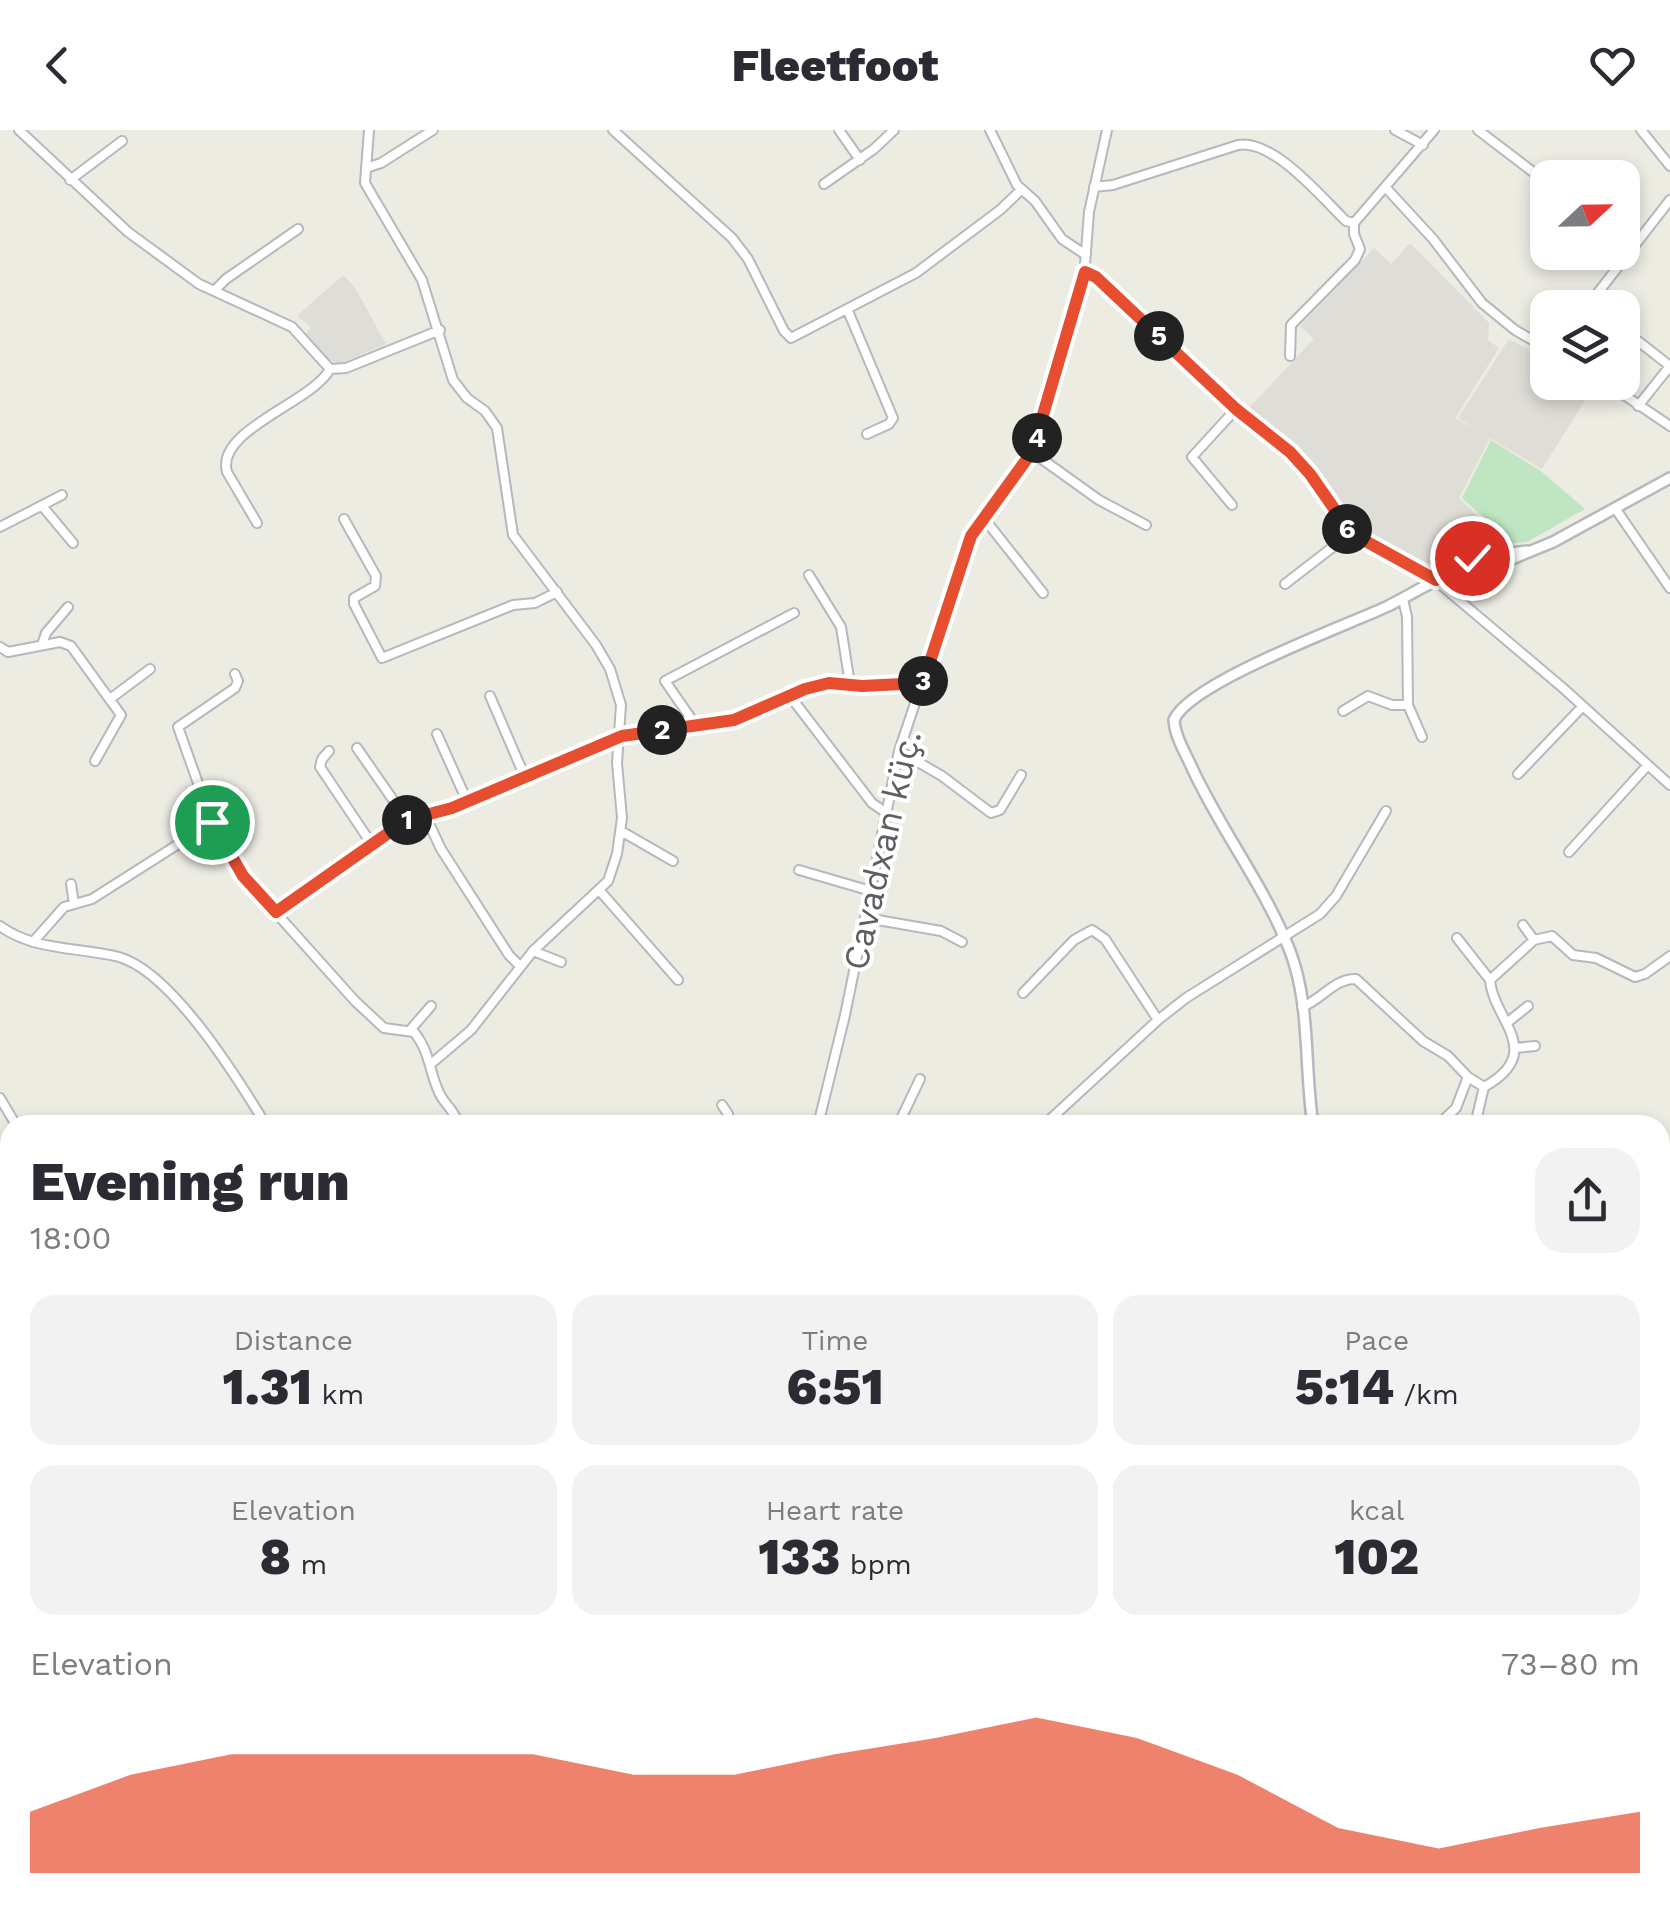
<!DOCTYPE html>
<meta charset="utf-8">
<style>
:root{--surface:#fff;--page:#f2f2f3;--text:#2b2b33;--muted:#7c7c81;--accent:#e74e2f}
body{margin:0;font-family:"Work Sans",sans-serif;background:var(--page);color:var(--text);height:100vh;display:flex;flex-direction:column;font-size:38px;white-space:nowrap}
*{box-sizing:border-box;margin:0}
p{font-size:32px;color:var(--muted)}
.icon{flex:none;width:55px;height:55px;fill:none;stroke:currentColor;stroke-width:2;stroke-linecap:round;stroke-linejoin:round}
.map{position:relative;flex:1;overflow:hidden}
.panel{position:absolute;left:0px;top:985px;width:1670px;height:812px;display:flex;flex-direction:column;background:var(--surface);border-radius:30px 30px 0 0;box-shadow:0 5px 15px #0003}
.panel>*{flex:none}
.needle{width:65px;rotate:68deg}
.tools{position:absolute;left:1530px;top:30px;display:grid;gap:20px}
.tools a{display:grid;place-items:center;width:110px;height:110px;border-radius:20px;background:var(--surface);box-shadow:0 5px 15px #0003;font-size:50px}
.pin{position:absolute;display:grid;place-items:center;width:85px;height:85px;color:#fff;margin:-42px;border:5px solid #fff;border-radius:50%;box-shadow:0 2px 10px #0007}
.km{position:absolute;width:50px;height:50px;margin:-25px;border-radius:50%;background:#222;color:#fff;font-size:28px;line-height:50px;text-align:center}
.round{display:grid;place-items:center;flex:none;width:105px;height:105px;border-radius:30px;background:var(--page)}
.headline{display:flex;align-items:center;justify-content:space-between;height:170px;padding:0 30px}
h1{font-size:55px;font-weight:800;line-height:75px}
.stats{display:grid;grid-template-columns:repeat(3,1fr);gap:15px;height:170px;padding:10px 30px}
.stats div{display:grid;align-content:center;border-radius:25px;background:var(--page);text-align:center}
.stats b{font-size:50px;font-weight:800}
.stats small{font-size:28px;font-weight:400}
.stats p{font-size:28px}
.chart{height:280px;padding:20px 30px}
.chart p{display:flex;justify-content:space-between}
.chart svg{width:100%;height:180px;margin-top:10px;fill:var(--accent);opacity:.7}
header{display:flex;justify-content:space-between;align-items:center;height:130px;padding:0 30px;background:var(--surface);font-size:45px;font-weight:800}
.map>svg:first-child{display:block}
.industrial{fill:#dfddd7}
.green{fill:#bfe5c3}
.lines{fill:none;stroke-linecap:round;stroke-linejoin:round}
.minor-casing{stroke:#b5b8bd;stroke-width:12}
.tertiary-casing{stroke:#b5b8bd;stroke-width:14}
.minor{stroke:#fff;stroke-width:8}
.tertiary{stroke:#fff;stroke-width:9}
.route-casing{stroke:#fff;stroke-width:20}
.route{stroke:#e74e2f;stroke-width:12}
.labels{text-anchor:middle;stroke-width:8;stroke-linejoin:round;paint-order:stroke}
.street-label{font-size:35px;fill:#5b5e63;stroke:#fff}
</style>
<header><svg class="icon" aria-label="back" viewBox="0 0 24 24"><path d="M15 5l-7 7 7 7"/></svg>Fleetfoot<svg class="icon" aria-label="heart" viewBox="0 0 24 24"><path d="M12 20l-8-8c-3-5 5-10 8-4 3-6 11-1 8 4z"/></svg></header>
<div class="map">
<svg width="1670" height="1797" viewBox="0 0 1670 1797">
<rect width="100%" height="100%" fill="#edece3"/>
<path class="industrial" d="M1410,113L1489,193L1488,210L1499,218L1455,288L1479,302L1458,288L1509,209L1547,230L1548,252L1588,253L1594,256L1542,339L1490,308L1459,368L1482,390L1439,440L1355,399L1318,346L1289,312L1246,281L1314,209L1300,196L1374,118L1391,134Z
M343,145L354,156L386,214L339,234L328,229L305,204L311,197L297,186Z"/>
<path class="green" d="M1491,310L1542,342L1585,379L1527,412L1512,413L1462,368Z"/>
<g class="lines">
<defs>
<path id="minor" d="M19,0L128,102L199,154L292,197L330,239L346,238L440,200
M369,0L365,53L422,150L453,250L467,268L485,281L497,298L513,405L596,515L610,539L621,575L617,633L622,688L617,724L608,751L533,821L471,900L432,933
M613,0L732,108L748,129L784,201L791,208L916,143L1000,80L1021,60
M839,0L860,30
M990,0L1017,55L1035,71L1062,109L1086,125
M1395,0L1423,15
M1478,0L1533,42
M1641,0L1670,36
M366,38L381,33L433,0
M70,50L122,11
M824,54L874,19L894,0
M1094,57L1113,55L1238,15C1274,9 1322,68 1346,91L1354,93L1434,0
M1387,59L1433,109L1482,173L1515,200L1548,219
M1085,142L1096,147L1236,279L1290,322L1309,344L1351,403L1428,444L1563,558L1670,655
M214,161L226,149L298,99
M1586,178L1670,70
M848,181L893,288L889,294L867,304
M1290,226L1291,195L1355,130L1360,119L1354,104V93
M1605,252L1670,296
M1638,276L1670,236L1638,211
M1032,322L1099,370L1146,395
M1232,375L1192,327L1236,279
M43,377L73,413
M1615,378L1670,458
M983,387L1043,463
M344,389L376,446L375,456L354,468V474L382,528L513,475L535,473L557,462
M257,393L227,342C215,300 313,272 330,239
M0,397L62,365
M809,445L841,497L850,554
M1285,454L1351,403
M1461,470C1455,456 1467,450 1478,443
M42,515L46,503L68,477
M0,517L8,522L60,512L71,516L121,585L95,631
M235,544L238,551L235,558L178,597L210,687L243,746L355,871L384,898L414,902C432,924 429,947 442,968C449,978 456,984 459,995
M490,566L524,645
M790,566L872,673L885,682
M110,569L150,539
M1408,575L1422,607
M1343,581L1368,566L1392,575H1408L1407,487L1403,469
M692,596L690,587L665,551L794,483
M437,604L467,671
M357,618L407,690
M329,621L322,629L320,637L373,716
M899,621L942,646L991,683L1000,680L1021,645
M1518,644L1583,576
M426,687L441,719L509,825L520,836
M621,701L673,731
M1569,722L1647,636
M799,740L871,761
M71,754L74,774
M600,761L678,850
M276,782L407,690L452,678L622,606L734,590L805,559L829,553L863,556L923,553
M866,788L941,801L962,812
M1523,795L1534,810
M0,796C34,821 80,817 119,827C172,842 238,949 266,995
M1457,808L1490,850
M33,812L64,777L92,769L213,692
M533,821L561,832
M1023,863L1074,810L1092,800L1105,809L1158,890
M1302,877C1321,870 1335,848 1356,849L1423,911L1448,926L1468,947L1484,957C1547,922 1493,890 1490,850L1534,810L1552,806L1573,825L1596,828L1635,847L1645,844L1670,826
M1508,892L1528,876
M411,899L431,876
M1515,918L1535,916
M0,968L16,995
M722,975L728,984L722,995
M1439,994L1456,978L1468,947
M818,995L845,885L899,621L971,406L1028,331L1040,300L1084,148L1089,82L1107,0
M898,995L920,949
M1044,995L1158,890L1186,868L1320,784L1336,766L1386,681
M1475,995L1484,957
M1660,1109L1670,1129
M1660,1140L1670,1132
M1660,1296L1670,1290
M0,1331L10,1309
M0,1556L10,1552
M1660,1592L1670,1607
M0,1755L10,1765
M1668,1765L1670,1763
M27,1788L36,1797
M85,1788L89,1797
M374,1788L379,1797
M472,1788L477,1797
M1051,1788L1058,1797
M1598,1788L1601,1797
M739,1792L743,1797
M60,1797L69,1788
M224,1797L234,1788
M601,1797L604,1788"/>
<path id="tertiary" d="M1474,428L1527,421
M1470,430L1442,448L1476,443
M1478,443L1553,412L1670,348
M1313,995C1304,938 1311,876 1290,821C1265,757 1222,702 1193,640C1186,624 1175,607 1174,590C1189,553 1345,496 1386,477C1405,468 1423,456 1442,448
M1660,1444L1670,1457
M1660,1563L1670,1554
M1470,1797L1475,1788"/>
</defs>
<use href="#minor" class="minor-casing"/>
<use href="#tertiary" class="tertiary-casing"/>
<use href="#minor" class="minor"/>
<use href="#tertiary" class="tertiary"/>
</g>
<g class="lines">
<defs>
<path id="route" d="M212,692L243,746L276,782L407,690L452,678L622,606L734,590L805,559L829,553L862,556L923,553L971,406L1032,322L1085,142L1096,147L1236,279L1290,322L1310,344L1351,403L1436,450L1472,428"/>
</defs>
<use href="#route" class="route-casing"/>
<use href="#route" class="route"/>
</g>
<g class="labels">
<g class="street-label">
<text transform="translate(882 720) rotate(-77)" y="12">Cavadxan küç.</text>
</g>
</g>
</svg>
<div class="tools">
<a><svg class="needle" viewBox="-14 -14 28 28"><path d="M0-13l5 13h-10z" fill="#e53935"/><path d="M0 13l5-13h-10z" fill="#7c7c81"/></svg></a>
<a><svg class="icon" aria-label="layers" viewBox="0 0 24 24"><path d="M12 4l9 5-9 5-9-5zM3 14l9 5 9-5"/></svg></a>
</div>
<div class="pin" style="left:212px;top:692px;background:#1e9e55"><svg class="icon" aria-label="arrive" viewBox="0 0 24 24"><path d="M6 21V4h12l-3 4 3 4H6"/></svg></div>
<div class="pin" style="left:1472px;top:428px;background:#d93025"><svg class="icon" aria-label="check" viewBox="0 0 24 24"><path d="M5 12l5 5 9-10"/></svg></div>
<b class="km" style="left:407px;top:690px">1</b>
<b class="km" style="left:662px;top:600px">2</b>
<b class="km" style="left:923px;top:551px">3</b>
<b class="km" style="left:1037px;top:308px">4</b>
<b class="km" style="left:1159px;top:206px">5</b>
<b class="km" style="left:1347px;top:399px">6</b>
<section class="panel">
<div class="headline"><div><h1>Evening run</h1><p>18:00</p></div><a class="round"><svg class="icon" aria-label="share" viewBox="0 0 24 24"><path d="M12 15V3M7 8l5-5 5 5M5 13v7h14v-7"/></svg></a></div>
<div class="stats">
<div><p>Distance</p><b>1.31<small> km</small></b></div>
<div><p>Time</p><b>6:51</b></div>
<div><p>Pace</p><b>5:14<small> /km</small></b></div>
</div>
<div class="stats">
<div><p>Elevation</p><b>8<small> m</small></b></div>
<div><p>Heart rate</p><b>133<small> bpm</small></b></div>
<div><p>kcal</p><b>102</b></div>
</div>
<div class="chart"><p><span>Elevation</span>73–80 m</p>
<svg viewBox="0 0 160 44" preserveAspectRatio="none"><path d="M0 44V29L10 20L20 15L30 15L40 15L50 15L60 20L70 20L80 15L90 11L100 6L110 11L120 20L130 33L140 38L150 33L160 29V44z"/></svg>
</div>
</section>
</div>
